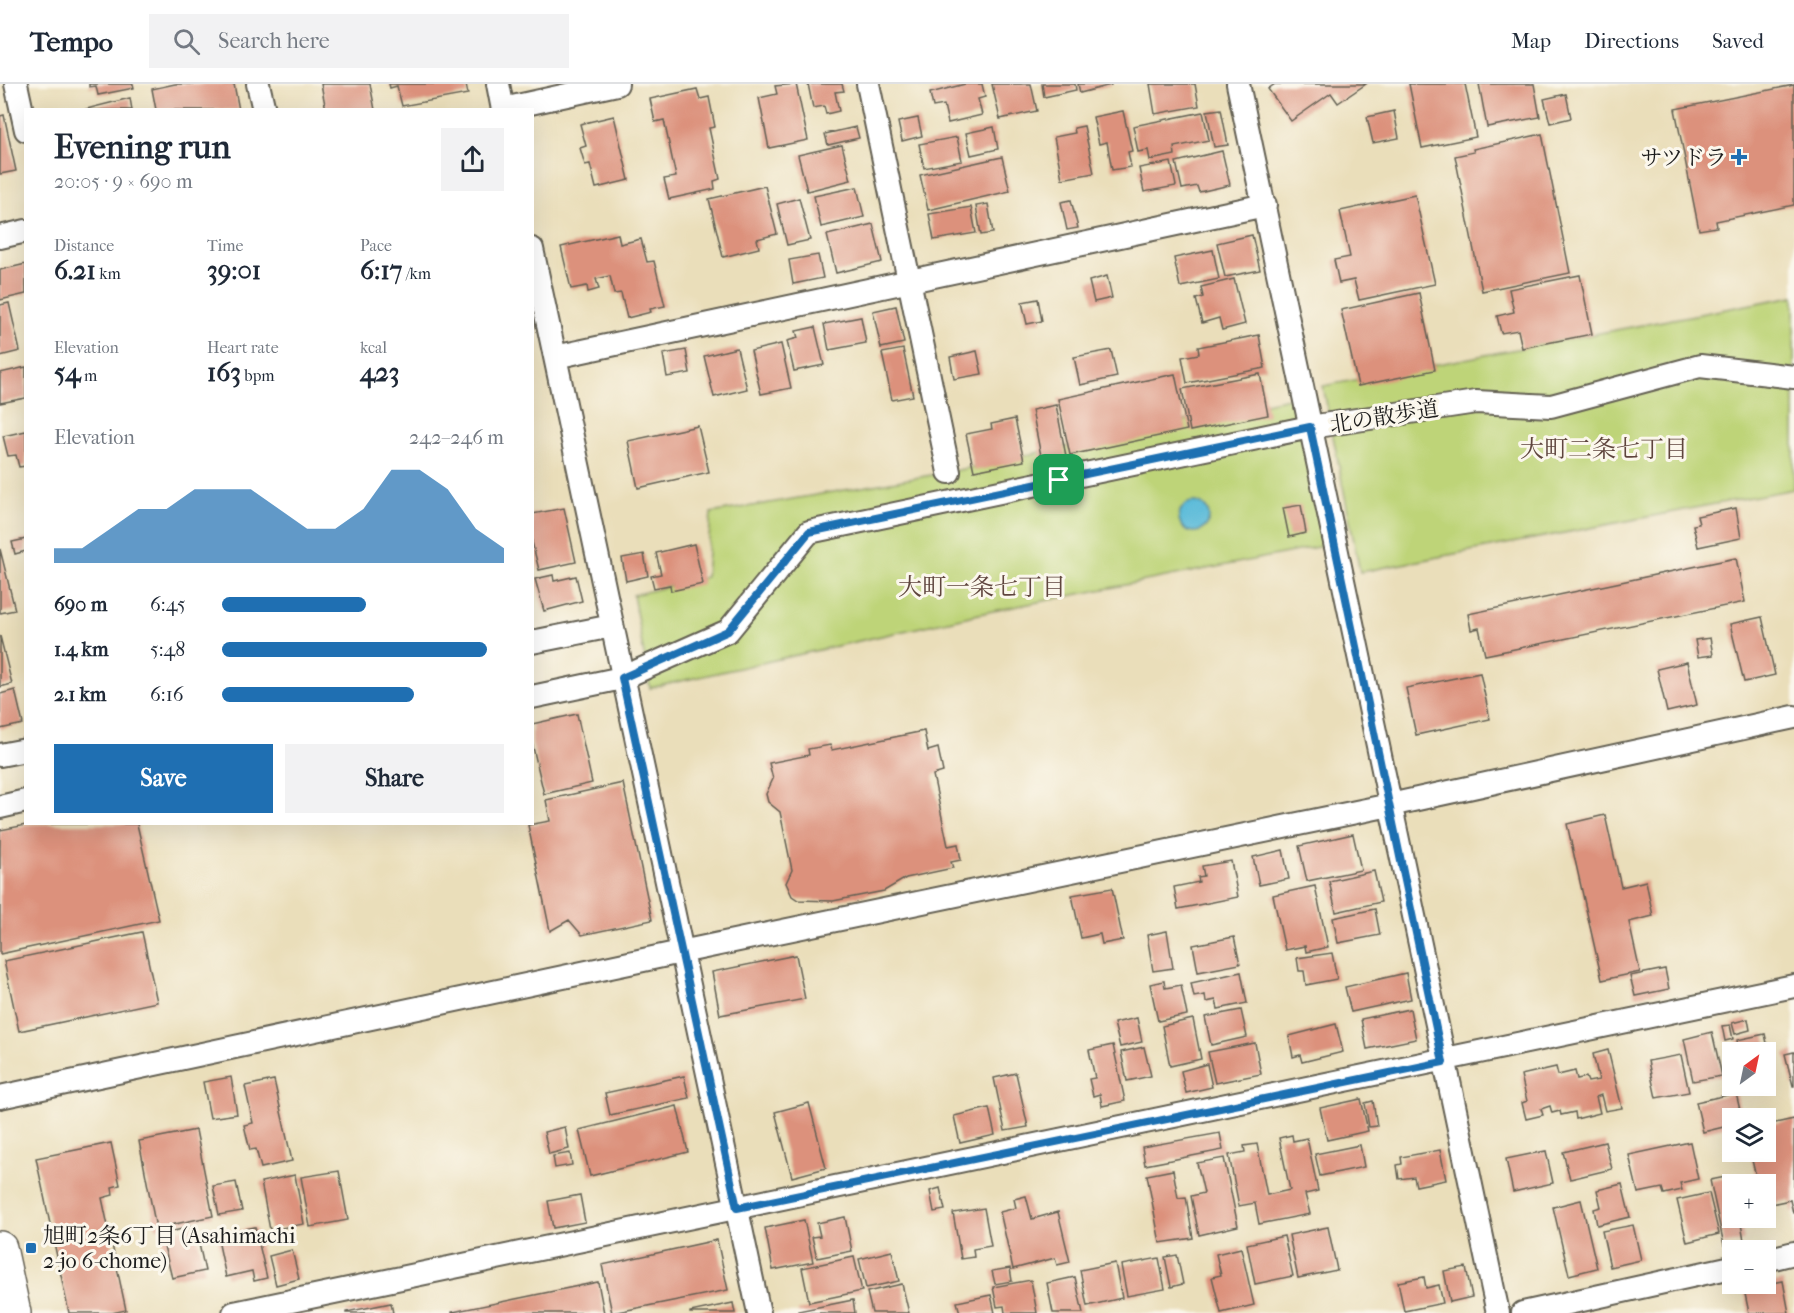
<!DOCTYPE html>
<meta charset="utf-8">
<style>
:root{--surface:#fff;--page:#f2f2f3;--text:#1f2937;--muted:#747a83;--line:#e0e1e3;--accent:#1f6fb2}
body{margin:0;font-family:"IM FELL French Canon","Noto Serif JP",serif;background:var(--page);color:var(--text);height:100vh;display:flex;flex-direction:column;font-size:22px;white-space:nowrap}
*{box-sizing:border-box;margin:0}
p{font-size:20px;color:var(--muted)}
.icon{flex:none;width:33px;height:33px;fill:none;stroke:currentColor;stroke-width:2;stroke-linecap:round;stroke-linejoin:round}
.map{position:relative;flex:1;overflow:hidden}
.side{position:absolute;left:24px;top:24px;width:510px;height:717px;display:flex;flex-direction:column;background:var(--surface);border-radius:0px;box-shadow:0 6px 24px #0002}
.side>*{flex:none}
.needle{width:39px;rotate:33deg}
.tools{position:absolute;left:1722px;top:958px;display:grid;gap:12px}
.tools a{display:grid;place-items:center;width:54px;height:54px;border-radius:0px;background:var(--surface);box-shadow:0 6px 24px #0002;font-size:30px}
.pin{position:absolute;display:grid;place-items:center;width:51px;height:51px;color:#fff;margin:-26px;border-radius:12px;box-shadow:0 3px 9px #0006}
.round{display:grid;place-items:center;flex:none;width:63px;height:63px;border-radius:0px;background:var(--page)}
.summary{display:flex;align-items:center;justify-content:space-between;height:102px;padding:0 30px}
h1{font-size:33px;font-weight:700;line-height:45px}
.stats{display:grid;grid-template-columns:repeat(3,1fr);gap:9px;height:102px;padding:6px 30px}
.stats div{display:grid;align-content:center}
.stats b{font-size:26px;font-weight:700}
.stats small{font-size:16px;font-weight:400}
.stats p{font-size:16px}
.chart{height:168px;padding:12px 30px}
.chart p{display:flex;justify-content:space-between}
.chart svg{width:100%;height:108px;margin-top:6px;fill:var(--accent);opacity:.7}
.cta{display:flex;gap:12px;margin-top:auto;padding:12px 30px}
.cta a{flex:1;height:69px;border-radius:0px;background:var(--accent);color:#fff;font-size:24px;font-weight:700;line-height:69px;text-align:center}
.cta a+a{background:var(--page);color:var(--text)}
ul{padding:0 30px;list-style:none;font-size:20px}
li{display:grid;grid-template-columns:96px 72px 1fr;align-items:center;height:45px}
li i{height:15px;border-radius:8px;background:var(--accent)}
header{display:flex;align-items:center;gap:36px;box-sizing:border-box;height:84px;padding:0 30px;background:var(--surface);border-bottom:2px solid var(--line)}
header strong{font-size:28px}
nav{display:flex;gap:33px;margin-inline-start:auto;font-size:21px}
.search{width:420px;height:54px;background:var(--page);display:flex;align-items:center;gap:15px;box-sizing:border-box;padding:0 21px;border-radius:0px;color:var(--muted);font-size:22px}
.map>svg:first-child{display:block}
.green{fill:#bed478;stroke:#6d784a;stroke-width:1.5}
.water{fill:#5bbbd9;stroke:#3c6c7a;stroke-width:1.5}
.building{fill:#dc917c}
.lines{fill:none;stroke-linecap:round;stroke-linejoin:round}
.street-casing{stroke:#646053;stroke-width:26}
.secondary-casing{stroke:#646053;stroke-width:36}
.street{stroke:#fff;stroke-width:22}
.secondary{stroke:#fff;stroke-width:33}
.route-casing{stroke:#fff;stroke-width:12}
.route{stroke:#1f6fb2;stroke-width:8}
.poi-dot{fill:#1f6fb2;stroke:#fbf7ec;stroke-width:2}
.labels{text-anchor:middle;stroke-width:6;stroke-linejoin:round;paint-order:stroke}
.poi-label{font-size:22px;fill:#1c1c1c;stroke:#fbf7ec;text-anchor:end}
.street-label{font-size:22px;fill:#1c1c1c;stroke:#fbf7ec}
.neighbourhood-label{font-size:24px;fill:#5f453e;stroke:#fbf7ec}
</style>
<header>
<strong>Tempo</strong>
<div class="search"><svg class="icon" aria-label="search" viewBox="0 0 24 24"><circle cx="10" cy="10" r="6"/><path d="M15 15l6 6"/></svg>Search here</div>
<nav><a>Map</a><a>Directions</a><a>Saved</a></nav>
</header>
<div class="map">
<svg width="1794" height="1229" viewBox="0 0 1794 1229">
<rect width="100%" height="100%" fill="#fbf7ec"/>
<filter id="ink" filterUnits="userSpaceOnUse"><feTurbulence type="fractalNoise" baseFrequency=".0167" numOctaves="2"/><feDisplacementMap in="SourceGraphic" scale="12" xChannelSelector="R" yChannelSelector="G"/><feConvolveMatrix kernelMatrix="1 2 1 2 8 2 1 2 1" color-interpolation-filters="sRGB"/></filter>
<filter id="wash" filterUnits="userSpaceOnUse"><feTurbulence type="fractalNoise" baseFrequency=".008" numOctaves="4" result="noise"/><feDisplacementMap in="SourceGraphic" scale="24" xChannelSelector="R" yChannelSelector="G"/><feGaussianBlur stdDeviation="1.35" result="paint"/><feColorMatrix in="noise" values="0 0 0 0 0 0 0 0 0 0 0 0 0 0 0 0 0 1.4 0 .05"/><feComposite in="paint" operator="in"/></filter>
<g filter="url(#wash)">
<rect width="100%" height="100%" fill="#eadeba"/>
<path class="green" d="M1794,212V405L1360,488L1323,302Z
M1298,312L1323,462L988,528L650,604L633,511L706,493L711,429L949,388Z"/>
<path class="water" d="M1179 433a15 15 0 1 1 30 0a15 15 0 1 1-30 0Z"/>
<g id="blocks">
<path class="building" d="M89,0H133L134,4L98,11L96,2L89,3Z
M175,0H234L239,26H156L152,5Z
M321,0H370L375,26H326Z
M389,0H466L468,10L402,22L397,2L390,4Z
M796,0L808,56L769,64L759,14L777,10L775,2Z
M808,0H842L844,7L835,8L839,27L826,30L824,22L813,24Z
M965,0H982L985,13L978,15L982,31L948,39L944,21L933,23L930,9Z
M992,0H1031L1037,27L1000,35Z
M1042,0H1075L1076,6L1044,13Z
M1078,0H1111V1L1080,9Z
M1150,0H1195L1199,22L1155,30Z
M1275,0H1366L1338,19L1331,9L1291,37L1268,5Z
M1409,0H1465L1476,53L1422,64Z
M1479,0H1534L1540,33L1487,43Z
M1794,1V121L1716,137L1717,143L1699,146L1675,25Z
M697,5L700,15L709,13L715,43L709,44L720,95L714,97L715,105L669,115L664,95L676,93L664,36L655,38L650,15Z
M1566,10L1571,34L1550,39L1544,15Z
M130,14L132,26H86V25Z
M1221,25L1228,61L1214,63L1207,27Z
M1123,27L1132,67L1128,68L1131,83L1112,86L1107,58L1099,60L1093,33Z
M1394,27L1399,54L1373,59L1367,33Z
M1203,28L1209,56L1174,63L1175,71L1150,76L1148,66L1138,68L1133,42Z
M4,31L16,87L0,90V32Z
M614,32L629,96L596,104L590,80L585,81L580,64L586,62L580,40Z
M918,34L922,52L902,57L898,38Z
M1084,42L1094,89L1062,95L1054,53L1075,49L1074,44Z
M856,43L859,54L828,61L825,50Z
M994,43L998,65L971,71L966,49Z
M1542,50L1570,189L1482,207L1455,72L1474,68L1473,65Z
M957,53L962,77L924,84L919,60Z
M842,61L851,96L807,107L798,71Z
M1222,67L1230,101L1199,108L1197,102L1182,105L1176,78Z
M1002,73L1010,107L928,126L920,91Z
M1171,78L1176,102L1144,108L1139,84Z
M765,102L777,150L757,155L759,164L723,173L709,115Z
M857,103L864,133L821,143L814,112Z
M1415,111L1435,200L1359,216L1354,196L1339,199L1334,176L1350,173L1340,127Z
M799,114L810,156L787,161L777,120Z
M1071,116L1078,144L1067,146L1061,118Z
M988,120L993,149L981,151L976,122Z
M971,123L976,149L934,156L929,130Z
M873,140L882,178L836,189L827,151Z
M618,150L620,160L641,155L647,178L654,177L665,222L650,225L651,228L627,234L621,209L614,210L610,192L596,195L599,205L588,208L587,202L571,205L561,163Z
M1252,151L1260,186L1225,193L1217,159Z
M1213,166L1219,195L1180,203L1174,174Z
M818,171L823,194L793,200L789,176Z
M26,180V210L0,216V186Z
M1580,191L1592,250L1522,264L1518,246L1501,249L1497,232L1514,228L1509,205Z
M1107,192L1112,214L1094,218L1089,197Z
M1234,195L1245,240L1222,246L1219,234L1202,239L1196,215L1203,213L1201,203Z
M1419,209L1435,286L1358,302L1341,226Z
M1038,215L1042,237L1027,240L1022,218Z
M9,219L20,267L0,272V221Z
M896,222L904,259L881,264L873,227Z
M861,233L866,259L829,266L824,240Z
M815,243L824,281L794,287L787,257L798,254L796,247Z
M1259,251L1265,284L1187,299L1182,273L1199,270L1198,263Z
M781,260L791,304L761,310L751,267Z
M737,264L747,305L714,313L704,272Z
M903,265L913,312L892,316L882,269Z
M686,266L690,289L667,293L663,270Z
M1111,266L1117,293L1080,301L1074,273Z
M977,267L982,290L954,295L950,273Z
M26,283V314L0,319V289Z
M1175,290L1187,346L1070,371L1058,315Z
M1260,290L1268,331L1190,347L1182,305Z
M1056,321L1066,372L1042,377L1032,326Z
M1015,335L1024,377L974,387L966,350L992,345L991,340Z
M698,342L709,388L638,404L628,357Z
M26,347V382L19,383L16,371L8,372L3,352Z
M1301,421L1306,449L1289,453L1283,424Z
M564,424L576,478L539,486L532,458V430Z
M1736,424L1741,454L1698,463L1693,441L1699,440L1697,432Z
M26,455V467L15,470L12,458Z
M694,460L703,500L671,507L670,501L654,504L651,492L661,490L656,469Z
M0,465L15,526L0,529Z
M644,470L648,492L626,497L622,474Z
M1736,474L1745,518L1485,571L1479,544L1471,546L1468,530Z
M553,491L554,497L576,492L582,517L544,527L535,495Z
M1762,533L1775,591L1744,598L1730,540Z
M0,552L12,600L0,603Z
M1710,554L1713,571L1698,573L1695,556Z
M1687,578L1697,621L1667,628L1657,585Z
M1480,589L1490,635L1416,651L1406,604Z
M15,606L23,640L0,645V610Z
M577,630L592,699L544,710L532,659V640Z
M924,647L928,667L938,664L943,688L933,691L948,762L958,760L961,776L951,778L953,784L906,794L884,807L833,817L798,816L792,812L786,799L792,786L780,728L768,718L766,710L773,695L769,679L809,671L808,665L830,661L832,666Z
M623,699L652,836L582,851L569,836L550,847L528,741L550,737L546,716Z
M1605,731L1621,803L1646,797L1653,832L1629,838L1640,888L1602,896L1567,740Z
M31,740H137L159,836L0,870V746Z
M1353,750L1361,786L1307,797L1299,762Z
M1283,766L1289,795L1259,801L1253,773Z
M1231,777L1238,813L1178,825L1174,803L1199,798L1198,793L1204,792L1202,782Z
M1374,787L1381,818L1336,828L1329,797Z
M1315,802L1328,863L1306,868L1305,862L1285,866L1273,811Z
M1112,804L1123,856L1102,860L1100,850L1081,854L1072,811Z
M1375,825L1380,851L1338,859L1333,834Z
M1167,847L1173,884L1153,887L1147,851Z
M142,848L157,918L19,947L4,877Z
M1234,853L1240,880L1198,888L1193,861Z
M1332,869L1337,895L1306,901L1304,887H1299L1297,874Z
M796,871L805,915L720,931L712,888Z
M1665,885L1669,905L1635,912L1630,892Z
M1241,888L1247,919L1218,925L1216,916L1206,918L1205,911L1194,913L1191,899Z
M1406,889L1411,915L1351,928L1345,903Z
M1164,897L1165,904L1181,901L1187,931L1158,937L1150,900Z
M1410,925L1416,955L1367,965L1361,935Z
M1241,926L1247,953L1211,961L1205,933Z
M1137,934L1142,958L1120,963L1114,939Z
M1193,935L1201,975L1170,982L1162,942Z
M1748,935L1750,946L1735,950L1732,939Z
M1336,940L1343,968L1302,978L1300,971L1293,973L1289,952Z
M1730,941L1733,955L1725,957L1722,942Z
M1712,948L1722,992L1693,997L1684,955Z
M1765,950L1773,987L1766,989V969H1739L1737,956Z
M1255,959L1261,990L1215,999L1208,968Z
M1113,961L1125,1017L1102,1022L1100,1010L1093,1012L1089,995L1095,994L1089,966Z
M1144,963L1151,992L1127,997L1121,968Z
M1608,966L1622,1024L1605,1027L1601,1011L1596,1013L1600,1029L1576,1035L1575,1028L1561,1031L1560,1027L1552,1029L1550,1022L1541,1025L1543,1031L1526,1035L1522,1019L1527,1017L1521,991L1556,983L1558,991L1575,987L1577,995L1586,993L1588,998L1599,996L1593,970Z
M1794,968V1002H1793L1785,970Z
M1681,971L1689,1008L1656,1014L1648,977Z
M1207,980L1212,1003L1186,1009L1181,987Z
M1016,989L1028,1043L1005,1047L994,994Z
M684,992L689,1014L610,1031L605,1009Z
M231,993L237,1030L210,1034L203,998Z
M274,996L292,1077L261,1084L256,1065L250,1066L244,1041L253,1039L245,1002Z
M1736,1009L1742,1035H1732V1041L1703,1048L1696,1018Z
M1361,1015L1368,1047L1327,1056L1320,1024Z
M1373,1017L1377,1042L1369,1043L1365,1019Z
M809,1019L826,1084L792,1093L775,1028Z
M677,1022L688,1068L590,1092L579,1046Z
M989,1024L995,1051L960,1059L954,1032Z
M1794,1035V1129H1793L1790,1116L1766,1121V1101H1758L1750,1068H1766V1041Z
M565,1043L569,1065L549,1070L544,1048Z
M196,1046L213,1132L156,1144L139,1057Z
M1220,1049L1223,1066L1145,1081L1142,1063Z
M1292,1051L1293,1057L1307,1054L1318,1107L1305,1110L1310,1130L1259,1140L1255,1119L1239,1122L1229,1071L1245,1068L1244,1062L1257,1060L1267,1111L1290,1106L1279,1054Z
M1605,1058L1612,1085L1570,1095L1563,1068Z
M1690,1058L1698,1095L1680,1099L1682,1106L1664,1110L1662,1104L1638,1109L1629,1071Z
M111,1059L120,1101L112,1103L113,1111L102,1114L126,1226L112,1229H69L36,1074Z
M1360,1061L1364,1083L1320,1092L1315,1070Z
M1440,1066L1446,1096L1416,1102L1414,1093L1399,1095L1397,1081L1402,1080L1401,1073Z
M1546,1067L1553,1099L1513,1108L1506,1075Z
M570,1069L572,1081L555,1084L553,1072Z
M1224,1074L1238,1142L1199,1151L1191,1112L1204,1109L1197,1079Z
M1173,1086L1178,1114L1186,1113L1193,1154L1160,1159L1147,1091Z
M339,1087L348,1136L310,1143L301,1093Z
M295,1091L304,1140L270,1146L261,1098Z
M1731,1092L1732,1134H1740L1744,1157L1724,1161L1710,1096Z
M236,1098L242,1127L219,1131L213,1102Z
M1622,1100L1630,1133L1597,1141L1594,1125L1601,1123L1597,1106Z
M940,1104L945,1126L934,1128L930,1107Z
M1709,1109L1719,1150L1687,1158L1677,1116Z
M580,1111L585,1138L553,1144L548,1117Z
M1026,1112L1032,1135L1058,1128L1070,1178L1057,1181L1055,1174L1013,1185L1000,1128L1016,1124L1014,1115Z
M1581,1116L1597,1184L1569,1191L1553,1123Z
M984,1124L991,1162L973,1165L974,1173L961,1175L953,1129Z
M845,1133L852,1167L817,1174L812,1153L820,1152L817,1139Z
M804,1136L813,1178L773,1186L765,1144Z
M1633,1141L1641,1176L1610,1183L1602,1147Z
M195,1142L205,1187L172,1194L161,1150Z
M255,1143L267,1194L254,1197L252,1187L226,1193L217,1151Z
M1328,1143L1337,1186L1298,1194L1289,1151Z
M1284,1152L1293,1192L1255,1200L1247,1160Z
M717,1156L728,1206L612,1229L602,1181Z
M1241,1164L1254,1221L1221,1229L1212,1193L1221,1191L1216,1170Z
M292,1166L299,1195L276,1201L269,1172Z
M892,1167L899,1197L866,1204L859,1175Z
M1177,1171L1183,1200L1171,1203L1165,1173Z
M854,1173L862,1207L809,1218L802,1184Z
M1159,1174L1165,1205L1127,1212L1121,1181Z
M1115,1179L1122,1214L1087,1222L1080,1186Z
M1466,1183L1472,1213L1450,1218L1444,1187Z
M1010,1184L1012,1197L995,1200L992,1187Z
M1075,1193L1083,1229H1053L1047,1199Z
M1424,1193L1426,1204L1439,1201L1443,1219L1404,1227L1398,1198Z
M1031,1196L1037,1229H1005L1004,1222L997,1223L993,1203Z
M1783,1197L1789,1229H1749L1744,1205Z
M598,1198L604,1229H452V1228Z
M902,1200L909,1229H872L867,1208Z
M991,1211L995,1229H960L957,1218Z
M853,1216L855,1229H798V1227Z
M391,1219L393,1229H346V1228Z
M733,1219L735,1229H690V1228Z"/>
</g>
</g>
<g filter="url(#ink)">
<use href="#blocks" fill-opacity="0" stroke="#646053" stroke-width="1.5"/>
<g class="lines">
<defs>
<path id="street" d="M16,0L26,46
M258,0L264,26
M498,0L503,26
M868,0L949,388
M1238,0L1498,1229
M503,25L617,0
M0,153L26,147
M532,165L759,1229
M555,273L1265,121
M532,558L612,542
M532,613L622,594L728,547L809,448L1310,343L1476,318L1551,322L1700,282L1794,293
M0,671L26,666
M0,723L26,717
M0,1013L681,868L1390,721L1794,633
M1766,1176L1794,1169
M234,1229L1794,902
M1523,1229L1732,1183"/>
<path id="secondary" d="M0,1164L14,1229"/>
</defs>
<use href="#street" class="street-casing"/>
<use href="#secondary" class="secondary-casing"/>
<use href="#street" class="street"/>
<use href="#secondary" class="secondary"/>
</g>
</g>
<g class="lines" filter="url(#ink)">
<defs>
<path id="route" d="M1310,343L1443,978L737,1124L622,594L728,547L809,448Z"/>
</defs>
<use href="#route" class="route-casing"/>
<use href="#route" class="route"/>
</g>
<g class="poi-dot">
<path d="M1736 64h6v6h6v6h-6v6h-6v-6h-6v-6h6z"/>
<rect x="25" y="1158" width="12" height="12" rx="3"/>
</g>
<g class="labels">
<g class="poi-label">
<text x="1727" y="81">サツドラ</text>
<text x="43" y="1159" text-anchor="start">旭町2条6丁目 (Asahimachi<tspan x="43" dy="25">2-jo 6-chome)</tspan></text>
</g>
<g class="street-label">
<text transform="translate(1384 332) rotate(-9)" y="8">北の散歩道</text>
</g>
<g class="neighbourhood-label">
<text x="1604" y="373">大町二条七丁目</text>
<text x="982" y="511">大町一条七丁目</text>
</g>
</g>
</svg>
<div class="tools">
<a><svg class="needle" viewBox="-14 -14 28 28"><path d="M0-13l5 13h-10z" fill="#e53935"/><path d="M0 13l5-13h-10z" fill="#747a83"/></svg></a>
<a><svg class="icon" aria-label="layers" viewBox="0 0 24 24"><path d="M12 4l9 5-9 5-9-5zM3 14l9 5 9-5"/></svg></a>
<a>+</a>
<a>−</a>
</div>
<div class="pin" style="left:1059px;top:396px;background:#1e9e55"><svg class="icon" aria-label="arrive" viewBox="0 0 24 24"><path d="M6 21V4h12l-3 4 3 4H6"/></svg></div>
<section class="side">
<div class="summary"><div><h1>Evening run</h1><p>20:05 · 9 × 690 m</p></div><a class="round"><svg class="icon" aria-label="share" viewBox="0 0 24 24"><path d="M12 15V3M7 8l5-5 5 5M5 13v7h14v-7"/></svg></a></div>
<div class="stats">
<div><p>Distance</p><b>6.21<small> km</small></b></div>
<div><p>Time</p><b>39:01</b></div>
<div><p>Pace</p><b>6:17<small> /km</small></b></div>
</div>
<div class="stats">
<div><p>Elevation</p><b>54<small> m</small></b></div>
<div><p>Heart rate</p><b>163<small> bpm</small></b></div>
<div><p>kcal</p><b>423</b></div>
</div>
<div class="chart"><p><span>Elevation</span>242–246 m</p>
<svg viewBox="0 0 160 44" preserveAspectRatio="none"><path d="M0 44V38L10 38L20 30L30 22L40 22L50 14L60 14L70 14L80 22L90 30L100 30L110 22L120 6L130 6L140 14L150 30L160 38V44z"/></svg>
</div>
<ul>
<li><b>690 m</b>6:45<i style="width:51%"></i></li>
<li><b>1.4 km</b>5:48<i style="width:94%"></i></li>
<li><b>2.1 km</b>6:16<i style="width:68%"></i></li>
</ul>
<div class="cta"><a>Save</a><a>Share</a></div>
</section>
</div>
